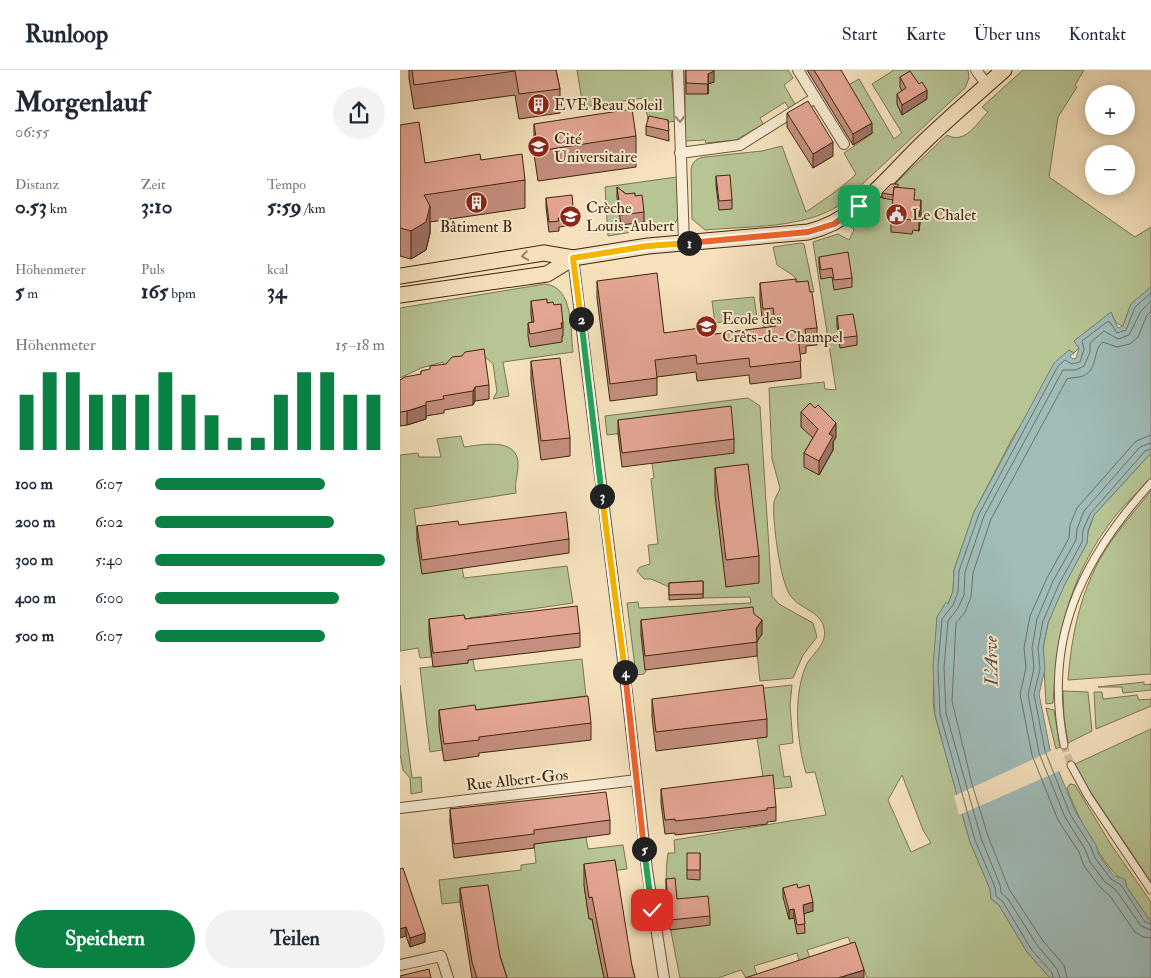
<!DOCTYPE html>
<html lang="de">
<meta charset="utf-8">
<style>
:root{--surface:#fff;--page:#f2f2f3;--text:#1f2937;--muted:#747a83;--line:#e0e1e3;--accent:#0b8043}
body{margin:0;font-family:"IM FELL Double Pica",serif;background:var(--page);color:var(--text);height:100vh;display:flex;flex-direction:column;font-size:19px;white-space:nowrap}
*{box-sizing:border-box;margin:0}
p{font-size:16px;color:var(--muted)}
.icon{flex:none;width:28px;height:28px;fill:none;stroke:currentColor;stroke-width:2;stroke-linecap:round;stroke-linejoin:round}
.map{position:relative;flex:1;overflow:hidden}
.side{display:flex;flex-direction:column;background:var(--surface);width:400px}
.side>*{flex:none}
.buttons{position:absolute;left:685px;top:15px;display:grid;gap:10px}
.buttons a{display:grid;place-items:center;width:50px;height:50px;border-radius:50%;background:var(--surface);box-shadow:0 2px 12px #0003;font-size:25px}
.pin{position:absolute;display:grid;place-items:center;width:42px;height:42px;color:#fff;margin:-21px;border-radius:10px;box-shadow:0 2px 8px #0006}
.km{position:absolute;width:25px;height:25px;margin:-12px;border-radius:50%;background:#222;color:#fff;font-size:14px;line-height:25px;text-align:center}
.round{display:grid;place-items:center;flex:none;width:52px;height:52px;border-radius:26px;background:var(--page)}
.overview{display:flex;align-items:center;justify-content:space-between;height:85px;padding:0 15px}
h1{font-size:28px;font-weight:800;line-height:38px}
.stats{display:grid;grid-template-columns:repeat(3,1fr);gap:8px;height:85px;padding:5px 15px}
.stats div{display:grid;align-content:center}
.stats b{font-size:21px;font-weight:800}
.stats small{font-size:14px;font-weight:400}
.stats p{font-size:14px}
.chart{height:140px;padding:10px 15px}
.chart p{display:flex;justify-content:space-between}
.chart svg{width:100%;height:90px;margin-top:5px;stroke:var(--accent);stroke-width:6}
.button{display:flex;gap:10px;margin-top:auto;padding:10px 15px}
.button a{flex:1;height:58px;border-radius:30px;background:var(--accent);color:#fff;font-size:20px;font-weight:800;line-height:58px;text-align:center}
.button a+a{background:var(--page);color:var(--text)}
ul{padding:0 15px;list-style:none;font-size:16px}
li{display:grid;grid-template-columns:80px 60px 1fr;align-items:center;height:38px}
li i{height:12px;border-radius:6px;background:var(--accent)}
header{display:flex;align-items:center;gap:30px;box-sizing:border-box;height:70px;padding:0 25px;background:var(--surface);border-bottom:1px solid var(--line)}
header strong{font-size:24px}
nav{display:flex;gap:28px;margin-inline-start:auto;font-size:18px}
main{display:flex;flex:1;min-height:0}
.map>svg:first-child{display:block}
.green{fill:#b7c494;stroke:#7c7550;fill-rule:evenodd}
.water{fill:#9fbcb9;stroke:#798074}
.pier{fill:#f5e2bd}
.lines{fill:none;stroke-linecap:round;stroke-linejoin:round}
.shore{stroke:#707163;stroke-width:1}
.pedestrian-tunnel{stroke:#d1bc9a;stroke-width:7;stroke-dasharray:7 3.5;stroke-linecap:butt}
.pedestrian-casing{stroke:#6e5539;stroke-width:9}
.minor-casing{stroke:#6e5539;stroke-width:12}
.primary-casing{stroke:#41260d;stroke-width:17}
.pedestrian{stroke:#f8ecd4;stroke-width:7}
.minor{stroke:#f8ecd4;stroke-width:10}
.primary{stroke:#f5e2bd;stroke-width:15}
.wall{fill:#c48f7f;stroke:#41260d}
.shaded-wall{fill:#a07468;stroke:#41260d}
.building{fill:#e4a694;stroke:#41260d}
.oneway{stroke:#9c8970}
.oneway2{stroke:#9b8465}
.split-1-casing{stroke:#fff;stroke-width:10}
.split-2-casing{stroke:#fff;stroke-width:10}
.split-3-casing{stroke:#fff;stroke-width:10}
.split-4-casing{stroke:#fff;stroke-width:10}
.split-5-casing{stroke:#fff;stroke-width:10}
.split-6-casing{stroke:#fff;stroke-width:10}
.split-1{stroke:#f0652b;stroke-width:6}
.split-2{stroke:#f5b400;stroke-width:6}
.split-3{stroke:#22a559;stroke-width:6}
.split-4{stroke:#f5b400;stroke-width:6}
.split-5{stroke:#f0652b;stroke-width:6}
.split-6{stroke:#22a559;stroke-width:6}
.labels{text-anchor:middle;stroke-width:4;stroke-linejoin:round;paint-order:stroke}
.poi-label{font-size:16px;fill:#41260d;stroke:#f8ecd4;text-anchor:start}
.street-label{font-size:16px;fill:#41260d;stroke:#f8ecd4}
.water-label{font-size:18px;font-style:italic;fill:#584c38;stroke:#f8ecd4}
</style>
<header>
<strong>Runloop</strong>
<nav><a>Start</a><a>Karte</a><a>Über uns</a><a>Kontakt</a></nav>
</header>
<main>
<section class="side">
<div class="overview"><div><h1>Morgenlauf</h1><p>06:55</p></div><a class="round"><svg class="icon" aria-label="share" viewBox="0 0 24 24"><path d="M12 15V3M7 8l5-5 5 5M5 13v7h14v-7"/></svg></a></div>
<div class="stats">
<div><p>Distanz</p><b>0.53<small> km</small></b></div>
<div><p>Zeit</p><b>3:10</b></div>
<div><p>Tempo</p><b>5:59<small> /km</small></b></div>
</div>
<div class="stats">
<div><p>Höhenmeter</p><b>5<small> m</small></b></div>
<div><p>Puls</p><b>165<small> bpm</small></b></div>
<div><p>kcal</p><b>34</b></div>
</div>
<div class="chart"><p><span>Höhenmeter</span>15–18 m</p>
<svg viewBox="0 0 160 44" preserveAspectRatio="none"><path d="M5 44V17M15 44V6M25 44V6M35 44V17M45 44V17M55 44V17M65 44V6M75 44V17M85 44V27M95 44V38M105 44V38M115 44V17M125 44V6M135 44V6M145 44V17M155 44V17"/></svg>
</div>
<ul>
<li><b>100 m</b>6:07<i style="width:74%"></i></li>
<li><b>200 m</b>6:02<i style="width:78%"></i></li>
<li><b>300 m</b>5:40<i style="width:100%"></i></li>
<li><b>400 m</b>6:00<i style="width:80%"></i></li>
<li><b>500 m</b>6:07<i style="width:74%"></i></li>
</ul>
<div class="button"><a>Speichern</a><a>Teilen</a></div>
</section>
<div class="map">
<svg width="751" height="908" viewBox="0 0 751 908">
<rect width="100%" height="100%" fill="#f5e2bd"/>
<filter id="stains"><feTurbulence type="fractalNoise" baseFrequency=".004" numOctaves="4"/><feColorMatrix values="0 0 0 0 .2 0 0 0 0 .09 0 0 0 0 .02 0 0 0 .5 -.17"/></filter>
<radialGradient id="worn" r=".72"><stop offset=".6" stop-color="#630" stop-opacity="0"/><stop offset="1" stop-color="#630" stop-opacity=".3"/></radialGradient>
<path class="green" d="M177,0H271L276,51L249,55L244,28L183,37Z
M285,0H388L393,8L384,15L396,36L390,40L385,32L360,48L363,54L336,70L306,73L305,70L285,71Z
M494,0H568L569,8L565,18L440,135C402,159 349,156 305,160L292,149L291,99C293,91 297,88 305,87L362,81L382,76L406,142C423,130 441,119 456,104L444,83L473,63L445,17L459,9L494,69L502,63L472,14Z
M623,0H684L675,15L677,17L658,47L649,107L735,167L751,157V217L731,234L723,256L716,253L711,243L674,271L679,278L674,283L669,280L613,367L574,442L554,500L553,521L548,534L537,547L533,632L535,645L570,772L590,819L591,829L599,835L627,882L650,908H467L455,874H451L448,867L407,880L410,888L399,891L397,883L354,896L357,905L346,908L341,900L318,908H280C272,867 262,825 268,783H275L274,770L426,745L415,702L406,703C397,672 393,629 405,598C410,584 428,576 424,558C421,541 399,539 390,525C380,511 372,449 374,432C375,427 379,422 380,418L372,389L369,318L424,312L425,319L436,320L413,172L438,164L449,170L454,160L450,156L547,65C565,75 577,53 588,42L582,37ZM502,705L523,760L531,773L511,782L488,730Z
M277,107L278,148L274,155L208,166L205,117Z
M401,173L404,174L414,222L407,221L402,218L394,206L377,195L373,177Z
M145,214C174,217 170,259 173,282L103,292L109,326L93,329L97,322L93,294L84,286L46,308L43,292L21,298L0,308V238Z
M354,227L357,248L315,253L312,231Z
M348,328L360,336L372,526L379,534L413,553L417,567L403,585L393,608L360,611L356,573L241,564L246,601L244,604L236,605L227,533L238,532L239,538L351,533L350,527L303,528V516L269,517L251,509H244L237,501L240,497L250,494L248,475L258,474L251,409L254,408L252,393L293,388L289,355L207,365L205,346Z
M61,366L64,377C80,375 116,367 118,392C119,403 114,411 116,423L14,439L22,503L62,498L64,508L167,496L173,533L69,548L70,562L29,564L31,587L20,588L18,578L0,581V385L18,383L19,387H41L37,369Z
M751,383V409C740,421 726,432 716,445C670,504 657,560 653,633L646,634L643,579L648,553L663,516L687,473L688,462L694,445Z
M751,421V604L668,610C672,559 683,508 715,466C726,450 739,436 751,421Z
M182,589L186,626L80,639L40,657L42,680L30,682L20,598L68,593V590H73L75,601Z
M744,612V615L751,614V620L723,623L722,617H698Z
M0,615L12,708L21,707L22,722L11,724L10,708L3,700L0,684Z
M392,615L390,635L393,673L379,675L384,707L390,706L392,717L365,720L357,668L367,667L254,630Z
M663,621L688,622L692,661L668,673L664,647Z
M694,622H702L703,629L737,625L739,630L751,629V636L696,659Z
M646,638L654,640L660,677L656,679Z
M751,659V812L686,715L675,694Z
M670,714L675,715L710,773L751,832V852L726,816V812C705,803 674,740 667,718Z
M186,767L188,779L223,775L227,799L194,803L184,815L189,849H192L204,908H102L60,832L42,834L39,810L121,800V795L136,793L134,774Z"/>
<path class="water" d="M751,217V383L694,445L688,461L687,473L664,516L648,553L643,578L645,599L639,624L650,680L675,741L696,775L699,785L714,806L725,809L726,816L751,852V908H650L627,882L599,835L591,829L590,819L570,772L535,645L533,596L537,547L546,532L548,534L553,521L554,500L574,442L654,293L669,280L674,283L670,286L673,289L676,288L679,278L674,271L711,242L718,258L723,256L731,234Z"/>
<path class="pier" d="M653,680L662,700L559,745L554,726Z"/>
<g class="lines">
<path class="shore" d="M751,365L736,371L677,438L670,455L669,468L647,508L630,546L624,578L626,598L620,624L632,685L658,750L679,782L684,796L700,817L710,826L735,862L743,867L751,868
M751,373L740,377L684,441L677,459L676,470L653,511L637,549L632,578L634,598L628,625L639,683L665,747L685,779L690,792L705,812L716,820L741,856L751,860
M751,379L745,381L690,444L683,460L682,472L659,514L643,551L638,578L640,599L634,624L645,681L670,744L691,777L695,788L711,809L721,815L745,852L751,854
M653,908L652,903L631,879L603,832L596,826L595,817L575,770L540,644L538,597L542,549L553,535L558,522L559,501L579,444L658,296L665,290L672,294L680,292L684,279L682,271L707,252H710L717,263L726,260L735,237L751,223
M660,908L657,899L637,875L608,829L601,823L600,815L581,768L546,643L544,597L548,551L558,538L564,525L565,502L584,446L663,300H676L684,296L690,282V273L704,261L718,269L729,265L741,241L751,231
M667,908L664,895L643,871L609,819L588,766L572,714L552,631L556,553L565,542L571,527L573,503L591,449L667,309C672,307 678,308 683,306C699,299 692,280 703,272L717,277L730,274L738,267L747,245L751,241"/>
<path class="pedestrian-tunnel" d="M664,675L671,695"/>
<defs>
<path id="pedestrian" d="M664,675C643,569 681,490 751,413
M671,695L688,726L751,820"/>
<path id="minor" d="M278,0L284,173
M398,0L444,74
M576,0L587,15
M280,83L340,75L415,28
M173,188L227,623L247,800L264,908
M0,738L237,710
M0,895L41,886L48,908"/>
<path id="primary" d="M0,206L144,183L173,188L248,176L408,162C457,151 489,105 524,72C550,47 577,24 604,0
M0,225L147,204L173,188"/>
</defs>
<use href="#pedestrian" class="pedestrian-casing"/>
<use href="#minor" class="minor-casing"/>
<use href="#primary" class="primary-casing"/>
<use href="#pedestrian" class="pedestrian"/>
<use href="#minor" class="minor"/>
<use href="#primary" class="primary"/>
</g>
<path class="wall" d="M9,0H156L160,19V43L119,49L115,25L14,39L9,8Z
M286,0L314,12L308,14V24H286Z
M407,0H441L472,63L453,75Z
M500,7L527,29L502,45L497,34V24L502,21L500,17Z
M387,43L433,86L413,98L387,57Z
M268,50L269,71L246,65V56Z
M134,54L236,66V97L138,111L134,84Z
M0,55L25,93L81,90L125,110V138L30,152V163L26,180L11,189L0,186Z
M316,106L332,130V139L319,140L316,115Z
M217,117L226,124L235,126L244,142V152L221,155L217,127Z
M498,117L515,130L521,144L519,161L513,160L512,164L491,162V148L493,130L482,128V123Z
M146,128L174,146V155L159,157V161L149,162L146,137Z
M419,187L452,208V217L434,220L432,207L421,209L419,196Z
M197,211L264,263L308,265L373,257V255L363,256L360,230V213L396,212L410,222L417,258V275L406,276V283L400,284L401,308L350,314L349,305L297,311L296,302L257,307V325L210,331L197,228Z
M131,231L147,233L154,235L163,253V266H162V272L130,277L128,266V253L132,252L131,244Z
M437,246L457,266V275L440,278L437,256Z
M131,291L170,368V386L141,390L131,310Z
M21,301L89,315V329L75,331L73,335L44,340V343L26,346V349L7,355L0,356V310L21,304Z
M401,342L436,367L433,372V380L419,405L404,397V383L413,368L401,357Z
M218,350L334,369V383L222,397L218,364Z
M315,398L359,486V513L326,517L315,425Z
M17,456L169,469V483L22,504L17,470Z
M303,511V528L269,530V513Z
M354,544L362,564L357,571V586L245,600L241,564V550Z
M29,549H65L180,563V577L68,590V593L33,597L29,563Z
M252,629L367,649V667L256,681L252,647Z
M39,640H76L191,653V670L79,683V686L44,691L39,657Z
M261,719L376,737V751L367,752V754L303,762L275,765V763L265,764L261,733Z
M50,739L210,750V764L134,774V778L54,788L50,753Z
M300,783V810L287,809V800Z
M184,794L232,896L235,908H204L192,849H189L184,815Z
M0,799L25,872L10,877L6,866Z
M266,809L277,829L310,846V855L270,860L266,818Z
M60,818L100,886L107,908H72L60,832Z
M383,818H398L413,841L404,843L405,863L397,864L394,848L389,849L383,827Z"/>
<path class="shaded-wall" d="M314,0V12L308,14V24V4Z
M527,20V29L502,45V35Z
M472,53V63L453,75V64Z
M433,72V86L413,98V84Z
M521,130V144L519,161V146Z
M30,136V163L26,180L11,189V161Z
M75,317V331L73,335V321Z
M26,335V349L7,355V341Z
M436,353V367L433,372V380L419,405V391L429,364Z
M362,550V564L356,573V559Z
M413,832V841L403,844V835Z
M394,839V848L389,849V840Z
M6,857V866L0,868V859Z
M25,863V872L10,877V868Z
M464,900V908H438Z"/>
<path class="building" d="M12,0H156L160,19L119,24L115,1L14,15Z
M286,0H314V1L308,4V14L286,13Z
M414,0H441L472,53L453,64Z
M510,1L519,14L522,12L527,20L502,35L497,24L506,18L500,7Z
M408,31L433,72L413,84L387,43Z
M232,39L236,66L138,81L134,54Z
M249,46L268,50L269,61L246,56Z
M19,52L25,93L80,84L81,90L122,84L125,110L24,125L30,136L26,152L11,161L0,158V55Z
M330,105L332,130L319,131L316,106Z
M491,114H498V117H494L493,125L482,123Z
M217,117L226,124L235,123V126L242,125L244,142L221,145Z
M494,117L515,119L514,130H521L519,146H513L512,150L491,148Z
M172,125L174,146L158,148L159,151L149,152L146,128Z
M448,182L452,208L434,210L432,198L421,200L419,187Z
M257,203L264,263L307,257L308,265L376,256L373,238L363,239L360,213L396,209V212L408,211L410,222H412L417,258L405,259L406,266L398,267L401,291L350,297L349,288L297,294L296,285L255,290L257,308L210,314L197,211Z
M147,229V233L153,232L154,235L161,234L163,253H161L162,258L130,264L128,253L134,252L131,231Z
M453,244L457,266L440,268L437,246Z
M84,279L89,315L75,317L73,321L43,326L44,329L26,332V335L7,341L0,342V310L5,307L21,304V301L30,299V296L46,294L52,287L62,286L65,282Z
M160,288L170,368L141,371L131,291Z
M410,333L415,338L418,335L436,353L429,364L433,366L419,391L404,383L418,359L401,342Z
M331,336L334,369L222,383L218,350Z
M348,394L359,486L326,490L315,398Z
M166,442L169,469L22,490L17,456L58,451L59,455Z
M303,511V524L269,525V513Z
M177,536L180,563L68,576V579L33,583L29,549L64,545L65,549Z
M353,537L354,544L362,550L356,559L357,572L245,586L241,550Z
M363,615L367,649L256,662L252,629Z
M188,626L191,653L79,667V670L44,674L39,640L75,635L76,640Z
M373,705L376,737L367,738V740L303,748L275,751V749L265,750L261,719Z
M206,722L210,750L134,760V764L54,774L50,739Z
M287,783H300V800H287Z
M215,790L232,896L235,908H208L192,827L189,828L184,794Z
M3,798L25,863L10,868L6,857L0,859V799Z
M275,808L277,829L308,826L310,846L270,850L266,809Z
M397,814L398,818L409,815L413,832L403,835L405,854L397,855L394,839L389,840L383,818Z
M88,815L100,886L107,908H77L72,892L60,818Z
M455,872L464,900L438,908H345Z
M29,899L31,908H0V906Z"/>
<defs><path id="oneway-chevron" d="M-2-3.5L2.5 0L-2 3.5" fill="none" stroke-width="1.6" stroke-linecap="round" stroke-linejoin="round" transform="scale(1.25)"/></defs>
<use class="oneway" href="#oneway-chevron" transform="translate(280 49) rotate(88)"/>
<use class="oneway2" href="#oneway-chevron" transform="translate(125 186) rotate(171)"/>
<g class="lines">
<defs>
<path id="split-1" d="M289,173L408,162L434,154L459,136"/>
<path id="split-2" d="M181,249L173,188L248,176L289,173"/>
<path id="split-3" d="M181,249L202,426"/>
<path id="split-4" d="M202,426L225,602"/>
<path id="split-5" d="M225,602L244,779"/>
<path id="split-6" d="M244,779L252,840"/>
</defs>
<use href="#split-1" class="split-1-casing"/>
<use href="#split-2" class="split-2-casing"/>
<use href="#split-3" class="split-3-casing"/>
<use href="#split-4" class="split-4-casing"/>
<use href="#split-5" class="split-5-casing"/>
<use href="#split-6" class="split-6-casing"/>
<use href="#split-1" class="split-1"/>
<use href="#split-2" class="split-2"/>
<use href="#split-3" class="split-3"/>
<use href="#split-4" class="split-4"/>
<use href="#split-5" class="split-5"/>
<use href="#split-6" class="split-6"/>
</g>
<defs>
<symbol id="building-disc" viewBox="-11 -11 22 22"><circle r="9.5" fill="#8f2418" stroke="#f8ecd4"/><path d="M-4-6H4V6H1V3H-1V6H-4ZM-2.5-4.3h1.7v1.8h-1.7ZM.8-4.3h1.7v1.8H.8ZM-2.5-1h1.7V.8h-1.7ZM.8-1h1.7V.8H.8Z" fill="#fff"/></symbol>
<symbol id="university-disc" viewBox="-11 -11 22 22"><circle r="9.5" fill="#8f2418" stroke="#f8ecd4"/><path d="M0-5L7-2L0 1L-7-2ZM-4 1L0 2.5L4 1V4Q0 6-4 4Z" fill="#fff"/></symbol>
<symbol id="civic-disc" viewBox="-11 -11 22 22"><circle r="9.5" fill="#8f2418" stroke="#f8ecd4"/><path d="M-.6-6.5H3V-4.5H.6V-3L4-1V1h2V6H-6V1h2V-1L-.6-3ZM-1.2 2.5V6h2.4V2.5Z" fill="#fff"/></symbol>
<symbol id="school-disc" viewBox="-11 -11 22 22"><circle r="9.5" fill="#8f2418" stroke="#f8ecd4"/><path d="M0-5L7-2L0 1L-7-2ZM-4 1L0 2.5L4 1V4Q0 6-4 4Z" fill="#fff"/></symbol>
</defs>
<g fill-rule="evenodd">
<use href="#building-disc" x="126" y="22" width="25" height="25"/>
<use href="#university-disc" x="126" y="64" width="25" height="25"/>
<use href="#building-disc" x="64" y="120" width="25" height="25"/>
<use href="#civic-disc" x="484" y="132" width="25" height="25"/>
<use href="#school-disc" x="158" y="134" width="25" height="25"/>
<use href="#school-disc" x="294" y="244" width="25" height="25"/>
</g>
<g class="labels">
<g class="poi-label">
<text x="154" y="40">EVE Beau Soleil</text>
<text x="154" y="74">Cité<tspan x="154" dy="18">Universitaire</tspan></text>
<text x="186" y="143">Crèche<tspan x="186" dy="18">Louis-Aubert</tspan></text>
<text x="512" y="150">Le Chalet</text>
<text x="76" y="162" text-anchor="middle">Bâtiment B</text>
<text x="322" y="254">Ecole des<tspan x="322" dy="18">Crêts-de-Champel</tspan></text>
</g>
<g class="street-label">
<text transform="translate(117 709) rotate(-6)" y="6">Rue Albert-Gos</text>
</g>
<g class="water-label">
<text transform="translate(591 591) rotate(-91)" y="6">L'Arve</text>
</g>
</g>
<rect width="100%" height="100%" filter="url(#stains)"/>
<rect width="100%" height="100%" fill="url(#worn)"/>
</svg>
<div class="buttons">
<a>+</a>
<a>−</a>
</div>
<div class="pin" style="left:459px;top:136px;background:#1e9e55"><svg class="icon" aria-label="arrive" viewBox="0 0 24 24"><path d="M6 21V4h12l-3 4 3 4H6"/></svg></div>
<div class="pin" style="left:252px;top:840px;background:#d93025"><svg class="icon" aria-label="check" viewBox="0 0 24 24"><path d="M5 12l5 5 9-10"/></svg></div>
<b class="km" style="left:289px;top:173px">1</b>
<b class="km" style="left:181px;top:249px">2</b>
<b class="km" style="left:202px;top:426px">3</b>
<b class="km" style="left:225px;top:602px">4</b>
<b class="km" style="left:244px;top:779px">5</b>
</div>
</main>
